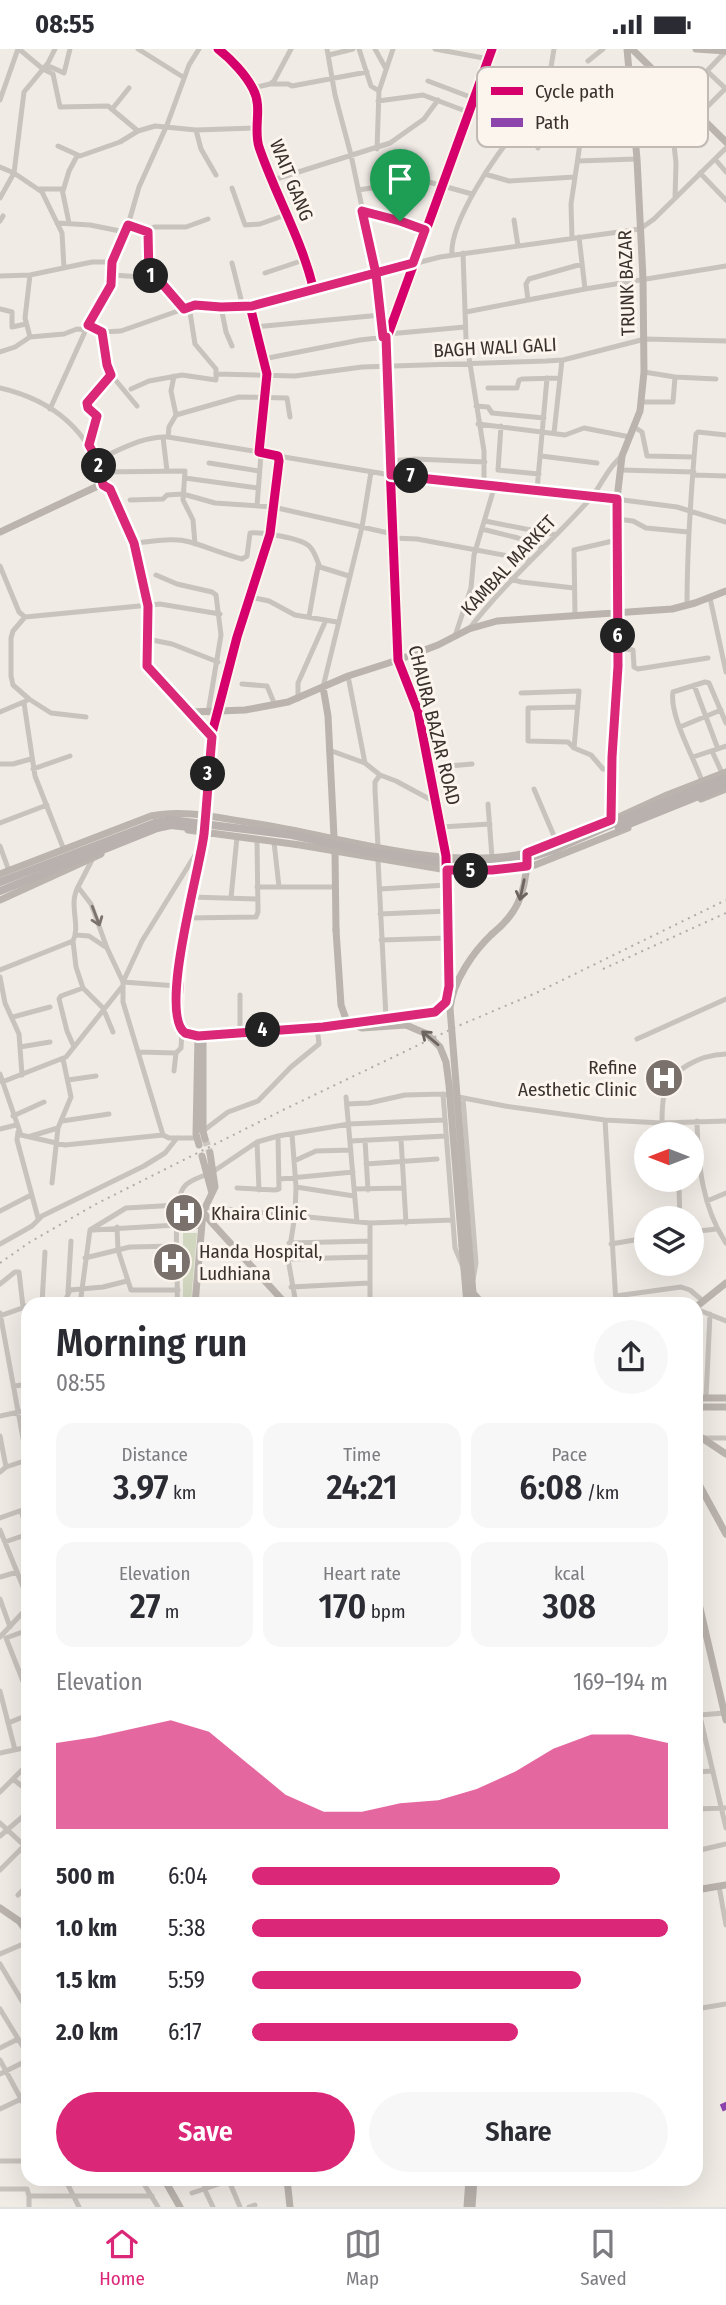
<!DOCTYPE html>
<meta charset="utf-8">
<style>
:root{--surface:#fff;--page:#f7f7f7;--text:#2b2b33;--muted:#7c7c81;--line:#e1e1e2;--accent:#db2777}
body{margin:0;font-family:"Fira Sans Condensed",sans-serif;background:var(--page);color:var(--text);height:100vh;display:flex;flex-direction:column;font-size:26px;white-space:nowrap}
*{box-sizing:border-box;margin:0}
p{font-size:23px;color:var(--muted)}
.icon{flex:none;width:38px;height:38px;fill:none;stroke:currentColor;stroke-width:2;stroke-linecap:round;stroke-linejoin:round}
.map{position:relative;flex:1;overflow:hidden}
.sheet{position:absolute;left:21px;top:1248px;width:682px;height:889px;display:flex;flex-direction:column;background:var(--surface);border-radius:21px;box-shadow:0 7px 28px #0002}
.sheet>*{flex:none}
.needle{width:46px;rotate:270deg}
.controls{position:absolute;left:634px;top:1073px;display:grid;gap:14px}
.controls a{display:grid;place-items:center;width:70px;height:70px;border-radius:50%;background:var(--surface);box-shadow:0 7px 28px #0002;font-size:35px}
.pin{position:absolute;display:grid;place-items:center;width:60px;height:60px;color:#fff;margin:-72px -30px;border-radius:50% 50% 50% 0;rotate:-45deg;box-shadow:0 0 7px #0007}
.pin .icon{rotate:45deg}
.km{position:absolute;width:35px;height:35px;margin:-18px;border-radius:50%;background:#222;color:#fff;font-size:19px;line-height:35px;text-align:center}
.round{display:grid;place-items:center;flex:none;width:74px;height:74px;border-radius:37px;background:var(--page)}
.summary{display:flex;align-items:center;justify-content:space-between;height:119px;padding:0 35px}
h1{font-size:38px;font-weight:600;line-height:52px}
.figures{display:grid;grid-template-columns:repeat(3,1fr);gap:10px;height:119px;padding:7px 35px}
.figures div{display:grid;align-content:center;border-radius:18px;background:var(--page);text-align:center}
.figures b{font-size:35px;font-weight:600}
.figures small{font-size:19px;font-weight:400}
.figures p{font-size:19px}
.chart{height:196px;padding:14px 35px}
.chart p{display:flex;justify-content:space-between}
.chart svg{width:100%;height:126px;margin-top:7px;fill:var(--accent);opacity:.7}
.button{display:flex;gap:14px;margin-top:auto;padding:14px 35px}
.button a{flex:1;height:80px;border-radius:42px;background:var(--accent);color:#fff;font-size:28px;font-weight:600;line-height:80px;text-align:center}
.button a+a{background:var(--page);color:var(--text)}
ul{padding:0 35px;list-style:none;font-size:23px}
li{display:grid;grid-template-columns:112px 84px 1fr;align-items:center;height:52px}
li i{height:18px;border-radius:9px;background:var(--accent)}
.status{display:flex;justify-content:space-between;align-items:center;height:49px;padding:0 35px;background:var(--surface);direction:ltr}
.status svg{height:19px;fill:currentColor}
.tab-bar{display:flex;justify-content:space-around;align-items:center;height:98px;border-top:2px solid var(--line);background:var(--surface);font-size:19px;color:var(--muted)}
.tab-bar a{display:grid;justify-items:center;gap:4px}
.tab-bar .active{color:var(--accent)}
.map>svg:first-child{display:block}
.green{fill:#d1d6bf}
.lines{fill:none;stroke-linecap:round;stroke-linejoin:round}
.secondary-tunnel{stroke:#ccc6c0;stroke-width:7;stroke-dasharray:7 3.5;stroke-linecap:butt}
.street{stroke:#c9c3be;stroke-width:5}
.secondary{stroke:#bab3ae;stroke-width:7}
.primary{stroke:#b8b1ad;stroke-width:8}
.rail{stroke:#b1aca8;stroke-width:2;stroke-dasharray:2 5;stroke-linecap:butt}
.secondary-bridge{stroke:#bab3ae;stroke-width:7}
.primary-bridge{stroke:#b8b1ad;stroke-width:8}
.quiet{stroke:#8e44ad;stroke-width:7;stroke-dasharray:14 7;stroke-linecap:butt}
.cycleway-casing{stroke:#fbf5ee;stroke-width:13}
.cycleway{stroke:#d6006c;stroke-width:9}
.oneway{stroke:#6e645f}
.oneway2{stroke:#7b726d}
.route-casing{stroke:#fff;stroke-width:14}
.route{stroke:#db2777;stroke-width:9}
.labels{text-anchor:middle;stroke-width:6;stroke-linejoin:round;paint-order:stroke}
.street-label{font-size:19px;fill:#3b302b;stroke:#fbf5ee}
.poi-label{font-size:19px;fill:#3b302b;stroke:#fbf5ee;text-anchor:start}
.key{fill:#fbf5ee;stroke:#c1bab4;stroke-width:2}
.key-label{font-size:19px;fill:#3b302b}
</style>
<div class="status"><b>08:55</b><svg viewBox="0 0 49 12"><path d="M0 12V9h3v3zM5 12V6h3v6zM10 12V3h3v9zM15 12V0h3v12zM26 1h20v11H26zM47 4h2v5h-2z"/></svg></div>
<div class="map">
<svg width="726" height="2158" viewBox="0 0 726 2158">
<rect width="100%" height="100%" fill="#f0ebe5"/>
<path class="green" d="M183,1184H197L191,1253L183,1251Z"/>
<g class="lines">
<path class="secondary-tunnel" d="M205,1090L210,1104"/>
<path class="street" d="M19,0L43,20L53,25L60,58L108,57L138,82
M138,0L183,28
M327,0L335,46L351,106L376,225L383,288
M359,0L371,37L379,42
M375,0L385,18
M435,0L489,10
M329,6L353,0
M588,12L603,0
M43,20L51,18L64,24L70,0
M428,32L473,49
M480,33L499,36L546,22L551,18L554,0
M270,35H288L292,37L367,23
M631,38L650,37L652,39L674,96L676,114L675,149
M253,39L270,35L274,32L291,0
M726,40L707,22L726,2
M0,51L18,0
M378,52L423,46L468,63
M113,59L129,39
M508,65L516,67L515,78
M699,66L726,39
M493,69L520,81
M196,81L201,100L216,126
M533,82L542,33
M670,85L697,64
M58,97L80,107L120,93L138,82L155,77L196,81L255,79
M538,99L549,64L551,41
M377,100L379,42L393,0
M715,110L726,123
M578,112L637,110
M0,118L14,124L42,143L62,184L64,219
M700,124L726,151
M485,125L509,132L575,128
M273,131L390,94L424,70L438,51
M412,134L414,129L472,145
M232,139L245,176L260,175L288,165
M39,140H62L69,174
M358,141L411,133L399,172
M63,142L69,122L77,107
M0,149L14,124L24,43L48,14L55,0
M362,162L425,181
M514,171L518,197
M0,172L3,167
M57,174L90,176L125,183
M128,176L149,184V227
M148,182L154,178H186L208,170
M579,188L585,240
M572,189L571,155L588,41L590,38L630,35
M463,204L466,290L484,402V435
M452,206C449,175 496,103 518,81L524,80L551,85L667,78
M232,214L243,258
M265,224L304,211
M113,226L155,229L184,260
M0,227L30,226L92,213H112
M312,241L440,208L640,180L654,170L726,99
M528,251L526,235L529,230L582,215
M221,258L226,283L232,297
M0,260L12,263V278L26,275
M466,263L585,240L726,217
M88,276L102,283L108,322L137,357
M254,278L381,266
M102,283L121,282L195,256L221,258L252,257
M388,285L465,278
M30,288L25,269L30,226
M0,303L15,298L30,288L64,285L77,280L86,281
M263,310L360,291L386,288
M644,323L675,328L716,330
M217,325L295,327L362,318L546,312L563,311L645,290L726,292
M0,339C52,351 92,382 103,435
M488,339H517L519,331L522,330L560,329
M131,340L149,332L182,326L216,331V320L195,295L189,257
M641,353H673L675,328
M476,357L488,358L492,364L544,369
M50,360L88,276L111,236L112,213L128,176L139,138L167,76L189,16L199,0
M176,366L239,348L287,349L290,368
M478,375L565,386L584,379L630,388
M501,377L498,421L539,425
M634,378L642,383L647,407L694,408
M554,384L562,311
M163,388L167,422
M168,388L169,378L176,366L171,342L174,327
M89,396L97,367L86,357L96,341L111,326
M278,407L391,426L561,443L677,458L726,473
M541,407L597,414
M97,411C120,401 142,387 168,388L259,403
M391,412L415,410L485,413
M209,414L259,422
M621,421L694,423
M101,423L185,422L183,451L193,471L195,495
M694,426L726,427
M185,429L258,439
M537,441L547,329
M130,451L163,450L167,446L183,445L215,454L273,458L393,485
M257,457L261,405
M617,470L633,472L646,479L688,483
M485,472L556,486
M482,480L518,489L543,499
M393,489L417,490L530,511
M134,494C152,493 172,488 190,493C207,498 224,505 242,510L247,507L250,484C261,483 303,489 310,498C315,503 317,512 320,518L349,527
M0,517L19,563L25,568L160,555L220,565
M156,526L177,535L212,543L216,546L221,586L208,664
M511,530L521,533L574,539
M250,548L269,552L295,566L337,573
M710,549L726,623
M687,556C687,499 691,442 696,385L698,383L726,386
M575,565L574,501L617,491
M25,568L13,582L11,589V627L13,636L29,650L51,664L86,668
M309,568L318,517
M469,580C506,532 550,495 590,450C602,436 607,419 622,407
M455,587L471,539L474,506L495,436
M147,590L172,595L218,613
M618,599L633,601L634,618L638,620L708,609
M348,627L365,714
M242,635L267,637L275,656
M694,636L718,700
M323,638L362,478L371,423
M521,644L579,642L574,699
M298,650V634L326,571
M24,654L35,727L64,801
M578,658L528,659V692L568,693L574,699L591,706L603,720H612
M0,663L26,652
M680,678L721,661
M329,701L365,714L380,726L396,732L435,753
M712,702L722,724
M693,708L726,697
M0,715H13L31,710
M33,720L70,707
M431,722L449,717L472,715
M702,732C694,709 669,666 673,643L705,633L709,634L726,674
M534,740L557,794
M488,755L492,809
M0,774L47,756
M441,778L490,775
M274,793L279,838
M0,797L9,822
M378,798L375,741V733L380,726
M93,809L78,838L91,855L107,899L123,933L177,937
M378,811L386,969
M257,838H334
M380,840L447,836
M191,848L257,850
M231,849L237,788
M380,865L448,862
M187,869L256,868L258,863L257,791
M76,886L89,887L107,899
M381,891L448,889
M73,892L76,918L83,939L103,959L113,983
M0,921L73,892C81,876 68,856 78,838
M0,928L5,954L19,985L22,1026
M240,946V983
M13,968L50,958
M637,990L726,950
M20,998L50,993
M74,998L67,982L59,950L61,947L83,939
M139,1003L176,1004
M174,1022L176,1004L181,999L182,982
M0,1025L21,1086L65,1096L163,1086
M68,1031L96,1027
M2,1033L66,1008L121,939
M443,1045L455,1199L463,1218
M346,1048L357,1173
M463,1049L476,1214L473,1231
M347,1055L369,1054L405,1046L443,1045L505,1057L605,1071L662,1074L726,1072
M13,1067L44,1053
M605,1071L616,1255
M62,1072L109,1065
M697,1072C698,1115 702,1158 726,1194
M662,1074C662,1065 662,1055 664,1046C671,1019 701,1006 726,1005
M0,1080L16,1076
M203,1082L228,1063L258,1052L291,1018L319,995L317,978
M18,1083L17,1091L38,1169
M292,1085L296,1138L295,1166L288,1210L296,1255
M31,1087L58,1079
M197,1089H169L163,1086L123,953V933L142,892L200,798
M401,1090L406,1174
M365,1091L368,1141
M351,1092L446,1087
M257,1093L259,1141
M294,1112L316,1102L351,1101
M366,1115L437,1110
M214,1122L257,1093L278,1087L349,1075L444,1071
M280,1130L353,1123
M52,1134L58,1079L71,1048L63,1010
M296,1138L354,1147
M237,1139L275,1141L279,1140L278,1087
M354,1140L404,1139
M707,1152L726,1144
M205,1158L370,1174L453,1171
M0,1162L31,1146
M680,1169L679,1140L683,1130
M117,1178L118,1201L131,1241H178
M178,1179L202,1177
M93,1181L177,1176
M691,1183L716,1180
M289,1194L370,1192
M0,1195L32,1177L42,1167L144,1117L165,1104L177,1089
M611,1195L646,1189
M85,1209L130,1198L178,1197
M288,1210L370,1208
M0,1235L15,1223H19L23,1258
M291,1238L369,1234
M68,1243L71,1192
M616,1247L681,1238L690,1241L703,1252
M141,1253L159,1255
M42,1254L45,1203
M39,1255L66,1250L70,1241L103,1238L127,1232
M80,1255L90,1181L126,1159L178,1156
M177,1255C179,1231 171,1154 184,1138C189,1131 201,1128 208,1125
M370,1255V1174
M26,1257L28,1274
M696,1260L726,1272
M0,1264L27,1411L6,1418
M0,1267L28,1257
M15,1337L28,1335
M706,1349L710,1265
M0,1367L28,1361
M0,1387L6,1418L0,1423
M703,1389H726
M21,1462L28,1482
M0,1469L28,1459
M0,1481L28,1550
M5,1493L28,1485
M0,1528L17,1523
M0,1550L10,1578
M28,1581L6,1589L28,1645
M0,1588L28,1558
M0,1642L15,1701
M696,1650L726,1779
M700,1666L724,1664
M8,1674L28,1666
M0,1704L28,1698
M696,1723L713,1722
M13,1730L28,1742
M0,1743L28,1715
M696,1760L726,1759
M0,1774L28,1800
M0,1787L28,1763
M696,1802L726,1795
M0,1821L28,1793
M719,1837L726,1876
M18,1846L28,1836
M0,1905L28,1893
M0,1915L28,1962
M696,1932L701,1959
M0,1960L28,2006
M696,1960L726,1955
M0,1999L18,1990
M0,2011L21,2050L0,2060
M0,2025L28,2011
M28,2046L21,2050L28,2063
M0,2112H28
M65,2130L79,2158
M141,2130L158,2158
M229,2132L240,2158
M204,2139L213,2158
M0,2140H27L29,2147
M192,2144L225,2133L250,2130
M29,2158V2147H152
M249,2158L255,2156"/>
<path class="secondary" d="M218,0C231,10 246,26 253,40C263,58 253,79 259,98C275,145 301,189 313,238L308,243L254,256L251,261L267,325L259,403L278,407L279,412L270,485L237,588L212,684L202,795L181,900L177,973L185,984L198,987L323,978L428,964L439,960L448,946L446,807L418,662L398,611L385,294L492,0
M632,0L726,93
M696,0L726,2
M0,483L100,436L107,437C125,460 145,527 148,556C150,576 144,597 147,617L212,688
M323,638L328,667L334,788
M191,663L245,661L288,653L348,627L398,611L438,596L469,580L497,572L672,560L695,554L726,542
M701,750L726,740
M611,771L612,708L618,617L617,450L622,407L640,362L644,323L643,230L637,110L627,0
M608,773L667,746L726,723
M188,781L300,796L447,821L478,822L535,816L628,779
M335,803L336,881
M0,825L151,767C184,760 219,769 252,774C335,786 432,820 516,806C544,801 571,789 597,778
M0,851L101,805
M492,885C517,865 525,845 527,813
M203,986V1082L205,1090
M198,987L196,1085L199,1096
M202,1107L212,1144
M203,1163L212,1174L286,1255
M462,1197L467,1255
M469,1197L474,1255
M472,1243L483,1255
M195,1255L203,1163L215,1138L210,1104
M696,1258L726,1234
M696,1349H726
M696,1358H726
M696,1385L726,1405
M696,1430L726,1485
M696,1542L726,1671
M696,1841L726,1836
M0,1859L19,1872L28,1884
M164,2130L180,2158
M287,2130L290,2158
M467,2158L469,2130
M472,2158L474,2130"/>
<path class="primary" d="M0,842L157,779L171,776L197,779"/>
<path class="rail" d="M603,920L726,864
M0,1214L30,1193L98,1154L283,1061L458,977L536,944L726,851"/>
<path class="secondary-bridge" d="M336,881L341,956L347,973L362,979L406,976L427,985L440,998L446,1013L449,1036L462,1197
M469,1197L450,959C453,932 473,903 492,885"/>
<path class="primary-bridge" d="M619,779L726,736
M0,833L155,774L171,771L292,786L364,802L441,813L494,814L525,810L553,801L640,763L726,729"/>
<path class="quiet" d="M723,2054L726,2061"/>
<defs>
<path id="cycleway" d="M218,0C231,10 246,26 253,40C263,58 253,79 259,98C275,145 301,189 313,238L308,243L254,256L251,261L267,325L259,403L278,407L279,412L270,485L237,588L212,684L202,795L181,900L177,973L185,984L198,987L323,978L428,964L439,960L448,946L446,807L418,662L398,611L385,294L492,0"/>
</defs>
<use href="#cycleway" class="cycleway-casing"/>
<use href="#cycleway" class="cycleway"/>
</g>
<defs><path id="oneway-shaft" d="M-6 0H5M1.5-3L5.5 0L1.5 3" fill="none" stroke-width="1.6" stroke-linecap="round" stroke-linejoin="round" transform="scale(1.75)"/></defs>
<g class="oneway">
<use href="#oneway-shaft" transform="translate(522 841) rotate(102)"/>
<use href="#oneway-shaft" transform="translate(430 989) rotate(-140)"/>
</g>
<use class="oneway2" href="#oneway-shaft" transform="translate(96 867) rotate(69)"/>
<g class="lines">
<defs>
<path id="route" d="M400,172L425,181L413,214L252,257L221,258L195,256L184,260L159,231L149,227L148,183L128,176L112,213L111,236L88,276L102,283L107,316L111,326L87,354L88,359L97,367L89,396L97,411L103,436L110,440L134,494L148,557L147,617L212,688C209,720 207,753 204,785C200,820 158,964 185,984L198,987L323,978L435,963L446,953L449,937L447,821H492L527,817V804L611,771L612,708L618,617L617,450L391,426L386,288H383L376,225L362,162L400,172"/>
</defs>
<use href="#route" class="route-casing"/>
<use href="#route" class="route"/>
</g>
<defs>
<symbol id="hospital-disc" viewBox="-11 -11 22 22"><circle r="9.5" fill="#7a716c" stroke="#fbf5ee"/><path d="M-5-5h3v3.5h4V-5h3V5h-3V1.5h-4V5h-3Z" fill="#fff"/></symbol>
</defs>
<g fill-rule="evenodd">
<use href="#hospital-disc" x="642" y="1007" width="44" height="44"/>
<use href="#hospital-disc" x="162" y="1142" width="44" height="44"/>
<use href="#hospital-disc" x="150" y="1191" width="44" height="44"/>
</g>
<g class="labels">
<g class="street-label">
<text transform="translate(292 131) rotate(68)" y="7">WAIT GANG</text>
<text transform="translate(626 234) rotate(-92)" y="7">TRUNK BAZAR</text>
<text transform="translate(495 298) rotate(-3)" y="7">BAGH WALI GALI</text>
<text transform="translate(508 516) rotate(-47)" y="7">KAMBAL MARKET</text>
<text transform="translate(435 676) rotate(76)" y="7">CHAURA BAZAR ROAD</text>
</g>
<g class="poi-label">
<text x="637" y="1025" text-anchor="end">Refine<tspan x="637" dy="22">Aesthetic Clinic</tspan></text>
<text x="211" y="1171">Khaira Clinic</text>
<text x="199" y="1209">Handa Hospital,<tspan x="199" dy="22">Ludhiana</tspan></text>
</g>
</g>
<rect x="477" y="18" width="231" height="80" rx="10" class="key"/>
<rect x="491" y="38" width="32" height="8" fill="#d6006c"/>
<rect x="491" y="69" width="32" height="9" fill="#8e44ad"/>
<g class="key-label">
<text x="535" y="49">Cycle path</text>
<text x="535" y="80">Path</text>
</g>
</svg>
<div class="controls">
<a><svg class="needle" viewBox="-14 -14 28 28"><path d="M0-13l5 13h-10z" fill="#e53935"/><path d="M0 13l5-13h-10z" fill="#7c7c81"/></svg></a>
<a><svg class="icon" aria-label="layers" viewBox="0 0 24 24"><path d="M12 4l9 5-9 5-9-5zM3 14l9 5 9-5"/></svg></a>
</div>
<div class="pin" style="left:400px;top:172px;background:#1e9e55"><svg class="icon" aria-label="arrive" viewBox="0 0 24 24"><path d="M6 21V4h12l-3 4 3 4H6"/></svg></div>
<b class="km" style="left:151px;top:227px">1</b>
<b class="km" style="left:99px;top:417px">2</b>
<b class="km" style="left:208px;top:725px">3</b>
<b class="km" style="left:263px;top:981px">4</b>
<b class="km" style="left:471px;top:822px">5</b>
<b class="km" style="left:618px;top:587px">6</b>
<b class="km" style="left:411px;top:427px">7</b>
<section class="sheet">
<div class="summary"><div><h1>Morning run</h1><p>08:55</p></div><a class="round"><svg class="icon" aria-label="share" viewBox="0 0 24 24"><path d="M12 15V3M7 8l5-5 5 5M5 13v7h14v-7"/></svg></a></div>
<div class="figures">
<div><p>Distance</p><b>3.97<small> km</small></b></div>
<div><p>Time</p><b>24:21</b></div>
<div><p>Pace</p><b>6:08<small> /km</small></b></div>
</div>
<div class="figures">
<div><p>Elevation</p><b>27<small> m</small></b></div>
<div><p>Heart rate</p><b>170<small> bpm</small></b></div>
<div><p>kcal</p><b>308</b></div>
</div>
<div class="chart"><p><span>Elevation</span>169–194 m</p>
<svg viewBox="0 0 160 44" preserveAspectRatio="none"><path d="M0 44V14L10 12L20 9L30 6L40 10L50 21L60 32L70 38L80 38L90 35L100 34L110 30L120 24L130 16L140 11L150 11L160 14V44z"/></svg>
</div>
<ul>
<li><b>500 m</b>6:04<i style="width:74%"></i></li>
<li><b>1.0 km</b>5:38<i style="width:100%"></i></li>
<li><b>1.5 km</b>5:59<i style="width:79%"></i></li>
<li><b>2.0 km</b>6:17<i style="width:64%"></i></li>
</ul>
<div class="button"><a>Save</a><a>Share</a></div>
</section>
</div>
<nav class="tab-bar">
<a class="active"><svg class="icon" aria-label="home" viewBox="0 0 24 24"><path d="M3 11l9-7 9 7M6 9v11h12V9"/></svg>Home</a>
<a><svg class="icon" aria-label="map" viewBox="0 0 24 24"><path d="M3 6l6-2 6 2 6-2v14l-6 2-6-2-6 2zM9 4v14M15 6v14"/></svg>Map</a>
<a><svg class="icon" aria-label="saved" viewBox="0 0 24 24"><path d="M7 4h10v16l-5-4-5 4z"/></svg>Saved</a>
</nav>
